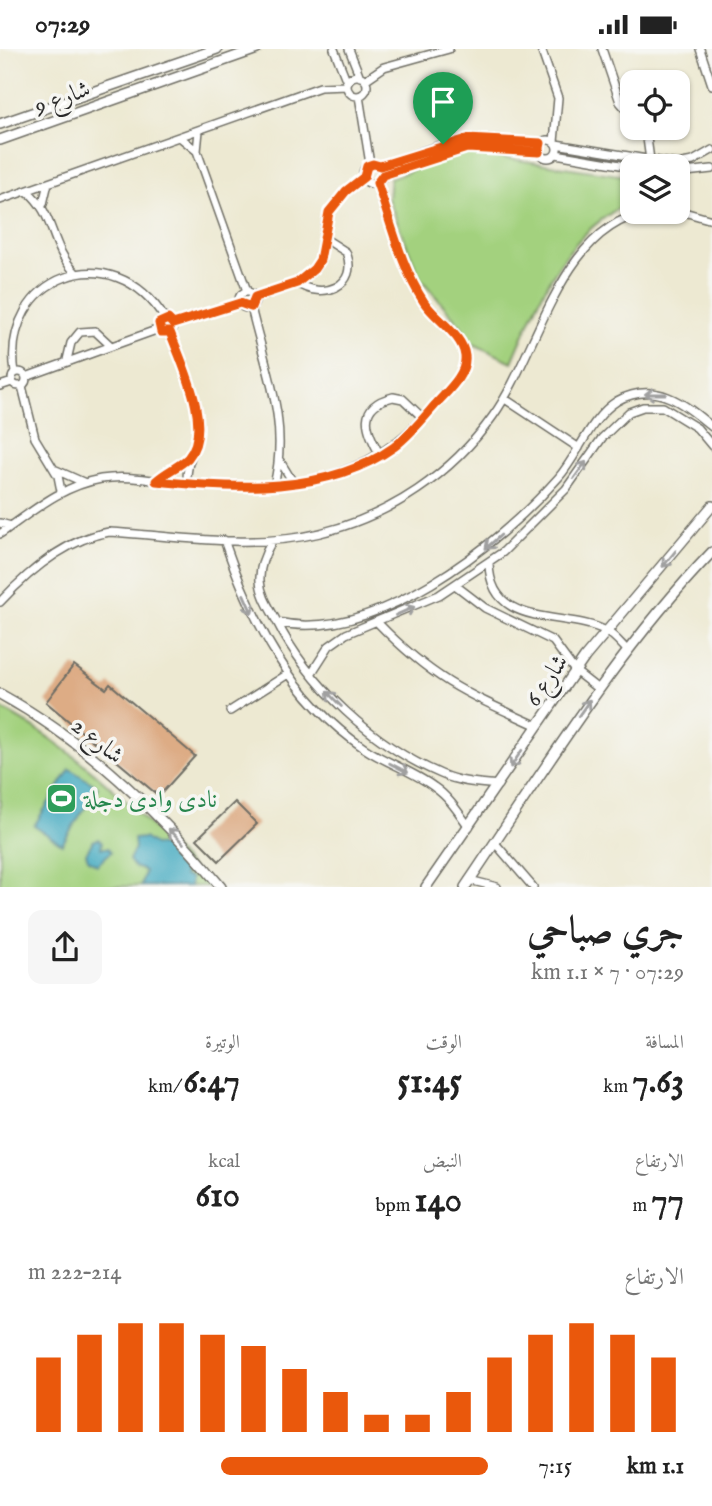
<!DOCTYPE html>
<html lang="ar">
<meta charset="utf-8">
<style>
:root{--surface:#fff;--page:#f6f6f6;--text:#222;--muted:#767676;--accent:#ea580c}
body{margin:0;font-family:"IM FELL English",Amiri,serif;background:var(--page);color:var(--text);direction:rtl;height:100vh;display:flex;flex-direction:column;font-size:26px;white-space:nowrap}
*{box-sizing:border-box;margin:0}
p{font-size:23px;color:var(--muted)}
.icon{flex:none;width:38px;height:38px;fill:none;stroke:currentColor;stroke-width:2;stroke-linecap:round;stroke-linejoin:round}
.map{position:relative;height:838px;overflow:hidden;direction:ltr}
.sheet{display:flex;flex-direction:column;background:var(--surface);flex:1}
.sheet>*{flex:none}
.tools{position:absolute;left:620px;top:21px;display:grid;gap:14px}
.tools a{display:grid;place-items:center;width:70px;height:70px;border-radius:14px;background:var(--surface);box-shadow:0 2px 5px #0004;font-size:35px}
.pin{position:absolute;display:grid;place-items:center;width:60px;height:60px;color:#fff;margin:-72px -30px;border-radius:50% 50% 50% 0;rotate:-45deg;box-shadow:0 0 7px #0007}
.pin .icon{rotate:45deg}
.round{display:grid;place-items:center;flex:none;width:74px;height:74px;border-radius:14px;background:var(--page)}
.summary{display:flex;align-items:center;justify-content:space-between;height:119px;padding:0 28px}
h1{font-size:38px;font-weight:700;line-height:52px}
.metrics{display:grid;grid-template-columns:repeat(3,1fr);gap:10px;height:119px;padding:7px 28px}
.metrics div{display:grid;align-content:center}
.metrics b{font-size:35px;font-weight:700}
.metrics small{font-size:19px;font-weight:400}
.metrics p{font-size:19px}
.chart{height:196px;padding:14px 28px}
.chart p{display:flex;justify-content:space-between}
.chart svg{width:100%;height:126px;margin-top:7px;stroke:var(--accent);stroke-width:6}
ul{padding:0 28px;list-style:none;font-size:23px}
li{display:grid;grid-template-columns:112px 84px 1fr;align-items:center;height:52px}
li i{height:18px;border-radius:9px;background:var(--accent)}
.status{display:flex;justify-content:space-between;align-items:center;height:49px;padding:0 35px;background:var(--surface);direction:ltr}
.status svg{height:19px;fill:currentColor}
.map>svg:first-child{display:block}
.green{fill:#a3d17e;stroke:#677e54;stroke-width:2}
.water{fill:#40a9c0;stroke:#366a76;stroke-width:2}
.building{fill:#ddac85}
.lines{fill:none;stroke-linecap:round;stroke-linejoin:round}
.minor-casing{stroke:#6f6e65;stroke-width:10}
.tertiary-casing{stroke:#6f6e65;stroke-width:12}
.minor{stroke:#fff;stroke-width:7}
.tertiary{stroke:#fff;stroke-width:9}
.oneway{stroke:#a0a0a0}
.route-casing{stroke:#fff;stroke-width:14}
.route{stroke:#ea580c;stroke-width:9}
.labels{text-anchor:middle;stroke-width:7;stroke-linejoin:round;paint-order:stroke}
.street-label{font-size:24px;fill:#2b2b2b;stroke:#f6f6f2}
.leisure-label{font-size:24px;fill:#27864d;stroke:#f6f6f2;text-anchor:start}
</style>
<div class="status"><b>07:29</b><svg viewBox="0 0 49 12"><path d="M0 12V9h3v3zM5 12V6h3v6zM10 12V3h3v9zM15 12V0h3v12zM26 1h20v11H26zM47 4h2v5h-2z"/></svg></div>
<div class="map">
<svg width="712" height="838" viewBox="0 0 712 838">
<rect width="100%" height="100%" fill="#f6f6f2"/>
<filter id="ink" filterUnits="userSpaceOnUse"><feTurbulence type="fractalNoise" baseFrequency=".0143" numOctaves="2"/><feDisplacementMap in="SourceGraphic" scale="14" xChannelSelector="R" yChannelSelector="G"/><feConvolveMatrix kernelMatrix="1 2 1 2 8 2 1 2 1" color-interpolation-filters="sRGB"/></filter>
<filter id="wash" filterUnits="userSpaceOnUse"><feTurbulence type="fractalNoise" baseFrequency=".00686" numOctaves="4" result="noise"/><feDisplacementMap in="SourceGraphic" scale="28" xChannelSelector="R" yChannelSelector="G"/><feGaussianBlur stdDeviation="1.57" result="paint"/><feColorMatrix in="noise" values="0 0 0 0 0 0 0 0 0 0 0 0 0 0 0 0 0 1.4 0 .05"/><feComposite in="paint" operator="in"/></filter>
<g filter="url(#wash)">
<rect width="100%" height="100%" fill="#ede9d2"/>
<path class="green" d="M463,103L632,128V152C562,186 541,246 512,313L471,294L461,277L420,229L388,150L390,129Z
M0,659C81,701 147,771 209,837L0,838Z"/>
<path class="water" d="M70,720L98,738L62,795L34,777Z
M144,789L154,796L169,798L170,809L182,814L184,827L191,829L190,837H141L145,822L134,818L129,811L135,799L134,790Z
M98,790L102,793L101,799H108L111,803L97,816L88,810L86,804L93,792Z"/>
<g id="blocks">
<path class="building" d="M74,616L106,640L110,635L195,707L159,747L46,653Z
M235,753L257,775L219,812L197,790Z"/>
</g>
</g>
<g filter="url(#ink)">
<use href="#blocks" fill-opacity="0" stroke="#6f6e65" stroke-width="2"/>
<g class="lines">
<defs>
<path id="minor" d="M334,0L347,33
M349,0L360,28
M541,0L558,49L554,93
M602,0L620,53L632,67
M700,0L712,36
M347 37a10 10 0 1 1 20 0a10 10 0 1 1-20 0Z
M365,31L384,18L449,0
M359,47L370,115
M642,79L647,89L650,111
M199,82L197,102L247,242
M181,89L197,102
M539 100a9 9 0 1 1 18 0a9 9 0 1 1-18 0Z
M556,95L677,115L693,112L712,101
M556,105L632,118
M363 125a10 10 0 1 1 20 0a10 10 0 1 1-20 0Z
M380,117L455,91L541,94
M677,124L712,120
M383,126L467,99L539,103
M27,142C55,164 50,198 75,223
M0,151L320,38L347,37
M43,155L48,134
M677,161L712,171
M297,234C322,251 360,238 346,203L324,189
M239 251a8 8 0 1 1 16 0a8 8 0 1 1-16 0Z
M255,248C275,242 300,237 314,220C325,207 322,189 326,173C331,153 348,141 364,128
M251,258C265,319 290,373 274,436
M159 277a7 7 0 1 1 14 0a7 7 0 1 1-14 0Z
M173,275L240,254
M170,283C181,314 201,350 198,383C196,403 186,409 187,435
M67,311L71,294L80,283L95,282L110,296
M12 330a7 7 0 1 1 14 0a7 7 0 1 1-14 0Z
M15,324C0,227 113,184 165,270
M26,328L159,280
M0,337L12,333
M22,337L35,389L58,427L61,442
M505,350L579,399
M380,406C366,381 356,357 393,348L403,350L423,369
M280,412L294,435
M56,421L83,433
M156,432L188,409
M0,474L11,477
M0,485C33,462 61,437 101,430C130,425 158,433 186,435C284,442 365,438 432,359C444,345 467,326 465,306C462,284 432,266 421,248C400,214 390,171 377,134
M224,491C252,572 291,650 364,699C386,714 413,722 434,738C449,748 459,764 469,778
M272,492C265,504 259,517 260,532C261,546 269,558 276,571C309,637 373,696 441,725C459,733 478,734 498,736
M489,514C490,582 567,561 606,582C614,586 621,595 627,601
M455,536L485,559L553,592L575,622L598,640
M0,553C29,522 66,490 109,483C178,487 251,501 320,484C390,467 452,425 493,367C538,305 560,177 648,163
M277,573C374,595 498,497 559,428C579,405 590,369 617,352C655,331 684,354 712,378
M378,574C433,631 467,645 538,677
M311,625L329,597L346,585L439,546L503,503L566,440L602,389L629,363L643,358H663L697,379L712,397
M230,662L288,625
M495,794L533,838
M469,831L497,838"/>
<path id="tertiary" d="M0,75L217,0
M0,91L257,0
M0,645C84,691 160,764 221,838
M426,838L585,608L712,457
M465,838C543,723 615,604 712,503"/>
</defs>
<use href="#minor" class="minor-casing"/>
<use href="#tertiary" class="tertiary-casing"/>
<use href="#minor" class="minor"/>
<use href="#tertiary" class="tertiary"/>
</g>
<defs><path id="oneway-shaft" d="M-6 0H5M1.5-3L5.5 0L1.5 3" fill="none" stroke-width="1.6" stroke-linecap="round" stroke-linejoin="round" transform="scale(1.75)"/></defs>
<g class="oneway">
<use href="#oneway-shaft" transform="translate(655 345) rotate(-180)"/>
<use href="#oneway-shaft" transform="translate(580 421) rotate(-54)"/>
<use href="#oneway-shaft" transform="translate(493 493) rotate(138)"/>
<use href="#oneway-shaft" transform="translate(669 510) rotate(129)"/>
<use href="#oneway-shaft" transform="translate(248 555) rotate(66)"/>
<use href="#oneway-shaft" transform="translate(405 562) rotate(-24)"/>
<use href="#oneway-shaft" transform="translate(334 650) rotate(-135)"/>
<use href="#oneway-shaft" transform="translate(584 659) rotate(-55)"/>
<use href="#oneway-shaft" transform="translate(516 710) rotate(124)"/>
<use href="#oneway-shaft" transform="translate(399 719) rotate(27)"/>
<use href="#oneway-shaft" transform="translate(176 787) rotate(-135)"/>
</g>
</g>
<g class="lines" filter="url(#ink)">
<defs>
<path id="route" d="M467,90L541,94L539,103L467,99L383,126L377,134C391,173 401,218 424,253C435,270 463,286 465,307C467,326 446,343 435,356C422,371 410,386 394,398C327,446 234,440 156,432C165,423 179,418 188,409C214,379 182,315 170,283H161L159,274L168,270L173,275L240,254L251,258L255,248L297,234L314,220L320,211L329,163L346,142L364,128L367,117L373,115L380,117Z"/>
</defs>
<use href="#route" class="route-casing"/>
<use href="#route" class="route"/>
</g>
<defs>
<symbol id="stadium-square" viewBox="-11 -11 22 22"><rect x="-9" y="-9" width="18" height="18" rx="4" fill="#2e9e5b" stroke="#f6f6f2"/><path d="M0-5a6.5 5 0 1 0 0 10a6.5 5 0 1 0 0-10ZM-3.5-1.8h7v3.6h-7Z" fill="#fff"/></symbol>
</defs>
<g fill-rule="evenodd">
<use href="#stadium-square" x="44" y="732" width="35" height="35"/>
</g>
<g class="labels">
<g class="street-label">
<text transform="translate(62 48) rotate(-20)" y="8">شارع 9</text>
<text transform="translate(546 631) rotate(-56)" y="8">شارع 6</text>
<text transform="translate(98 691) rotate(39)" y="8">شارع 2</text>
</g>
<g class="leisure-label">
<text x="84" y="758">نادى وادى دجلة</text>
</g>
</g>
</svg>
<div class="tools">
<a><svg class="icon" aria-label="locate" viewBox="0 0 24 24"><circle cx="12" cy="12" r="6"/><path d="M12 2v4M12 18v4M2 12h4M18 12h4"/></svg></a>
<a><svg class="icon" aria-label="layers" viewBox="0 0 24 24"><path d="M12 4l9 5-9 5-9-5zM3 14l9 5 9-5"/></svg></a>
</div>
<div class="pin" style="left:443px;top:95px;background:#1e9e55"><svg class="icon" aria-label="arrive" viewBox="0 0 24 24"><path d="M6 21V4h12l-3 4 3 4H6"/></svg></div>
</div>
<section class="sheet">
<div class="summary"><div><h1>جري صباحي</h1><p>07:29 · 7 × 1.1 km</p></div><a class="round"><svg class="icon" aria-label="share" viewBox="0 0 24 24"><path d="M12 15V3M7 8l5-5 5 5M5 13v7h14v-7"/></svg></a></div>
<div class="metrics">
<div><p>المسافة</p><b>7.63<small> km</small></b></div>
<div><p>الوقت</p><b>51:45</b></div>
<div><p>الوتيرة</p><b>6:47<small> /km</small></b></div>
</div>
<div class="metrics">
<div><p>الارتفاع</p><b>77<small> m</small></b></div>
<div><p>النبض</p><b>140<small> bpm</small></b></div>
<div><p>kcal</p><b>610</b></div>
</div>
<div class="chart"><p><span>الارتفاع</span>214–222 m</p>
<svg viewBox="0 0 160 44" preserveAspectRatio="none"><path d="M5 44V18M15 44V10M25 44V6M35 44V6M45 44V10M55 44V14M65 44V22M75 44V30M85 44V38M95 44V38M105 44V30M115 44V18M125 44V10M135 44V6M145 44V10M155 44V18"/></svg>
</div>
<ul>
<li><b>1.1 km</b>7:15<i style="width:58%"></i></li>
</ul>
</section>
